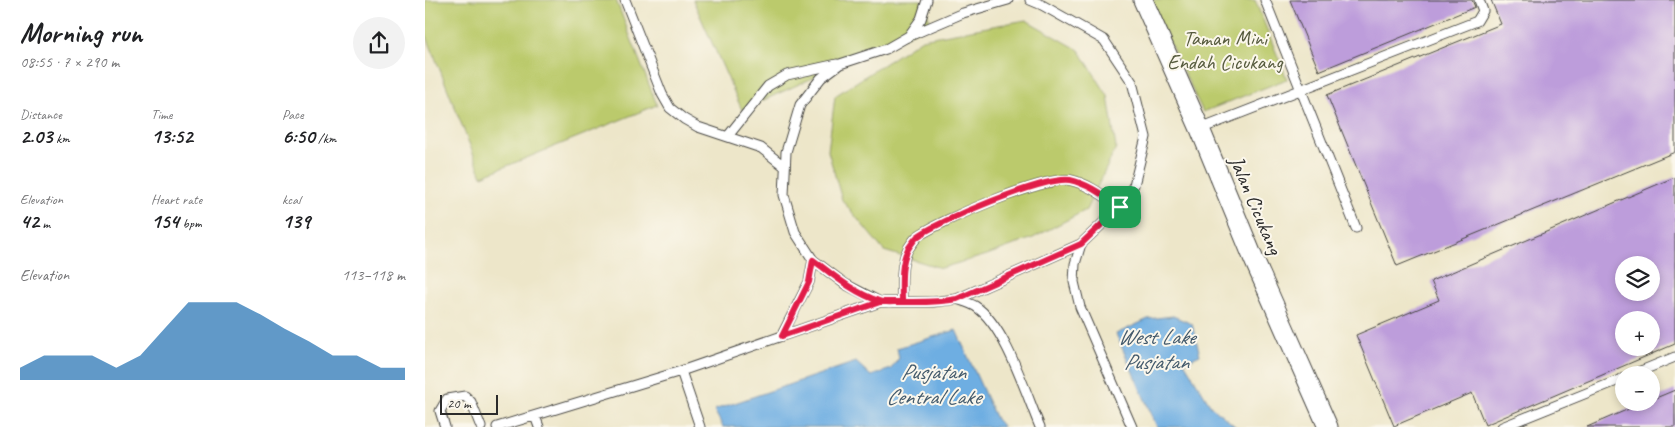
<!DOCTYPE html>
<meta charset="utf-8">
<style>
:root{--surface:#fff;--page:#f2f2f2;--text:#202124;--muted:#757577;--accent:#1f6fb2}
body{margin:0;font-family:Caveat,sans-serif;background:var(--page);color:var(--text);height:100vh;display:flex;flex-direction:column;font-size:19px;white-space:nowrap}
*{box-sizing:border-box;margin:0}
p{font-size:16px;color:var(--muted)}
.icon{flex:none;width:28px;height:28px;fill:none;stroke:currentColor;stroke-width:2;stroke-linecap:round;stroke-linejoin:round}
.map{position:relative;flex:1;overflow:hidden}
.details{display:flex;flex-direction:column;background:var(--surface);width:425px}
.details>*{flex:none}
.controls{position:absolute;left:1190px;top:256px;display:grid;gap:10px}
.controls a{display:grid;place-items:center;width:45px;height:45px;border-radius:50%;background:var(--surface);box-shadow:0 2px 8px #0003;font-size:25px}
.scale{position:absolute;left:15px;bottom:12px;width:58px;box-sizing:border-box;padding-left:5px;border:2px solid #2b2b2b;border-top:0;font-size:14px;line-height:18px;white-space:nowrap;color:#2b2b2b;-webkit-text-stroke:4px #fbf7ec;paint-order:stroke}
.pin{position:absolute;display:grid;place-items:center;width:42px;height:42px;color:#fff;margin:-21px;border-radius:10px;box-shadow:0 2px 8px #0006}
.round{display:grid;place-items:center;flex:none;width:52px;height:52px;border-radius:26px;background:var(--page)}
.overview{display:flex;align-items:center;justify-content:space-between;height:85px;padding:0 20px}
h1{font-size:28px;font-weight:800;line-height:38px}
.figures{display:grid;grid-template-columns:repeat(3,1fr);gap:8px;height:85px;padding:5px 20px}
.figures div{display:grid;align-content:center}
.figures b{font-size:21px;font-weight:800}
.figures small{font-size:14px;font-weight:400}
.figures p{font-size:14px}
.chart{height:140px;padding:10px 20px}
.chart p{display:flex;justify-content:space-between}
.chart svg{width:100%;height:90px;margin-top:5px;fill:var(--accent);opacity:.7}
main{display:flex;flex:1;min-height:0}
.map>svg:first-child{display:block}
.green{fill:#bbca6c;stroke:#737a4c}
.water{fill:#6eaee2;stroke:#4c6c86}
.building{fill:#bd9ddb;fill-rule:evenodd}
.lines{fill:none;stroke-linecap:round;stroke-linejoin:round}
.service-casing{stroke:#484743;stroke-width:11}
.minor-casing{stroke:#484743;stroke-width:21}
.service{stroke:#fff;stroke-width:9}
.minor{stroke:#fff;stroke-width:19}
.route-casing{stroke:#fff;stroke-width:10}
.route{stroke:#e11d48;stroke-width:6}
.labels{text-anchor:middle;stroke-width:4;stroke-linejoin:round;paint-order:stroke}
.park-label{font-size:21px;fill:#565b3e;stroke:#fbf7ec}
.street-label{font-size:21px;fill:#2b2b2b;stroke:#fbf7ec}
.water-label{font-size:22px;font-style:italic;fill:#42596b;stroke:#fbf7ec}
</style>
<main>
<section class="details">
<div class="overview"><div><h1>Morning run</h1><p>08:55 · 7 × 290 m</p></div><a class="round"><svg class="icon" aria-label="share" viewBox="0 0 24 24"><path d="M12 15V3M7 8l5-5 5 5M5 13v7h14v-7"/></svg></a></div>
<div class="figures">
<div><p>Distance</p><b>2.03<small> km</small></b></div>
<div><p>Time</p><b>13:52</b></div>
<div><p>Pace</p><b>6:50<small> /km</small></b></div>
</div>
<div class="figures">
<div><p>Elevation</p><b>42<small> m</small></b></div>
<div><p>Heart rate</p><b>154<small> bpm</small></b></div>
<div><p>kcal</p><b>139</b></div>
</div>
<div class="chart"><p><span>Elevation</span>113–118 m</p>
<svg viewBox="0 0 160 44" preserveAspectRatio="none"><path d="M0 44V38L10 32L20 32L30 32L40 38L50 32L60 19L70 6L80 6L90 6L100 12L110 19L120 25L130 32L140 32L150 38L160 38V44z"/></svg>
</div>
</section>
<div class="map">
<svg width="1250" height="427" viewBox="0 0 1250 427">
<rect width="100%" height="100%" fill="#fbf7ec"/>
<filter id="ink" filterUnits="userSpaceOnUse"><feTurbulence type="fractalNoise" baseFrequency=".02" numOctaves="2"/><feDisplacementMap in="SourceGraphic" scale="10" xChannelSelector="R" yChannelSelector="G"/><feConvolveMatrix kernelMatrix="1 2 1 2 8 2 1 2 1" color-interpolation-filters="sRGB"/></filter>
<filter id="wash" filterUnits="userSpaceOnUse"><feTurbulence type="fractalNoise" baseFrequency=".0096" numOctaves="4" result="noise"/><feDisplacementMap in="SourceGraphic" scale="20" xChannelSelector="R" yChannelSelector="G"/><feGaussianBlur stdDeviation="1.12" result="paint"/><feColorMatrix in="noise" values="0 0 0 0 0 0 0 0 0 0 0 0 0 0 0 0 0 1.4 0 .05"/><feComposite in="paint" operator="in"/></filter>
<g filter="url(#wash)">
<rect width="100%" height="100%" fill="#ede6c9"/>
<path class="green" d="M0,0H191L232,105L57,176L0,32Z
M268,0H496L507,24L317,110Z
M724,0H830L862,79L778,112Z
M601,20L654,50L683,96L691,148L661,210L608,238L562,255L516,268L459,251L417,200L403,151L410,96L497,39Z"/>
<path class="water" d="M748,316L767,324L775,355L759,362L786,406L811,427H732L691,334L723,319Z
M531,330L571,419L578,427H298L289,410L431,362L446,376L466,369L474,358L472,348Z"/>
<g id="blocks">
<path class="building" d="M865,0H1047L1050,7L894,71Z
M1066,0H1250V152L972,266L902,95L1076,24Z
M1250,177V344L1060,425L1047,393L969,426L931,335L1014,300L1006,281ZM1199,265H1226V292H1199ZM1199,320H1226V348H1199Z
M1250,390V427H1162L1220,402H1226V400Z"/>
</g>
</g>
<g filter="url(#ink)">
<use href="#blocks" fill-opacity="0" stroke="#484743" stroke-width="1"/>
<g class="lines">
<defs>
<path id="service" d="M200,0L237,94L245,108L259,119L273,127L336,148L359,166
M583,0L538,13L482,37L461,49L415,64L396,78L375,105L361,152L359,195L370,232L388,260L420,284L455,302H508L532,299L656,244L695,207L709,185L721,137L707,82L679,40L617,5L605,0
M840,0L931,228
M483,37L496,19L502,0
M775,129L1052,21L1058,11L1054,0
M303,136L343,86L362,75L412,64
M656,244L650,264L649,282L655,307L707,427
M532,299C537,301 544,303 550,306C580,325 601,394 615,427
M477,302C477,285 475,264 483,249C485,246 489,240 492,237C513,221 620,176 645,180C664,184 680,197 695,207
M357,335L384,282L388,260
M256,371L455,302
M1206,375L1250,357
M110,416L114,427
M20,427L15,411L22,399L40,396L46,402L56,427
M72,427L256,371L275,427
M1077,427L1199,378"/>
<path id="minor" d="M718,0L775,129L829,260L903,427"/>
</defs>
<use href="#service" class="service-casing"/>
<use href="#minor" class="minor-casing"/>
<use href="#service" class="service"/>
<use href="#minor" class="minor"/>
</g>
</g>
<g class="lines" filter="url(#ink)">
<defs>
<path id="route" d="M695,207L656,244L532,299C512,303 493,302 473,302C467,302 460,303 454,301C429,293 408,275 388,260L384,282L357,336L455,302H477C477,286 475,264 483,249C485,246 489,240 492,237C513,221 620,176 645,180C664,184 680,197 695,207"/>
</defs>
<use href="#route" class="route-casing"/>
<use href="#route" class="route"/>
</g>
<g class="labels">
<g class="park-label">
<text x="800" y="45">Taman Mini<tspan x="800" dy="24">Endah Cicukang</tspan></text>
</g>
<g class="street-label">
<text transform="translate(831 205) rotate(67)" y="7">Jalan Cicukang</text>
</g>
<g class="water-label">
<text x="731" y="344">West Lake<tspan x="731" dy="25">Pusjatan</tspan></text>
<text x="508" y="379">Pusjatan<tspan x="508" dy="25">Central Lake</tspan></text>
</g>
</g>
</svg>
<div class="controls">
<a><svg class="icon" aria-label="layers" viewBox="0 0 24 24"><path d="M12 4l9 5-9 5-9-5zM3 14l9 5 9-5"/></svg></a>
<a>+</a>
<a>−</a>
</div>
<div class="scale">20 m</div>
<div class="pin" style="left:695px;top:207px;background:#1e9e55"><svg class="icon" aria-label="arrive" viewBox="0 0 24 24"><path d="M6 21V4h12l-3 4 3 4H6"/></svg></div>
</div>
</main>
